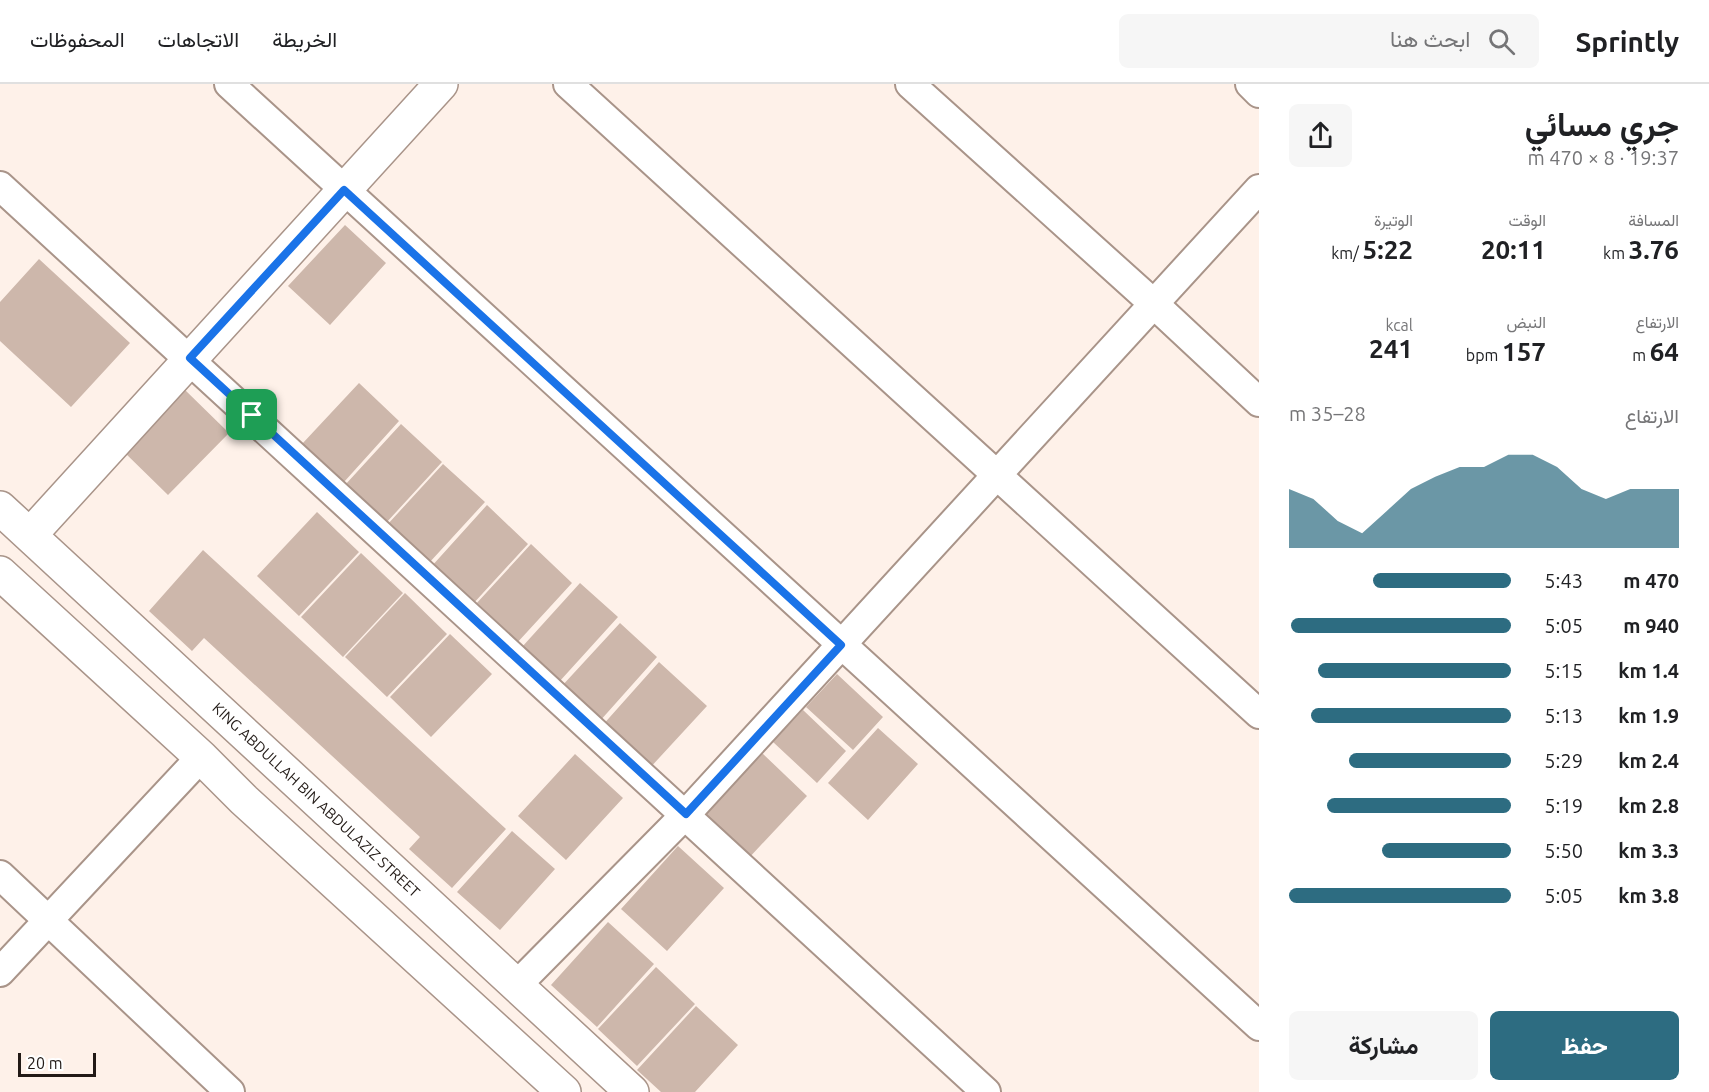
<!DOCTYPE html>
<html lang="ar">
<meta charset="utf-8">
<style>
:root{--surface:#fff;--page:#f6f6f6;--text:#202124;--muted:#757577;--line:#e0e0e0;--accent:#2d6c81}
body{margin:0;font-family:Ubuntu,Vazirmatn,sans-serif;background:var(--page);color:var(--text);direction:rtl;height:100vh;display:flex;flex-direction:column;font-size:22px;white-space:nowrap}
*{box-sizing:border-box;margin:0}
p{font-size:20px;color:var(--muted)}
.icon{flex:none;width:33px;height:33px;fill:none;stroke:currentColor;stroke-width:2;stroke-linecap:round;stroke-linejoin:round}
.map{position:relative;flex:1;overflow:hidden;direction:ltr}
.sheet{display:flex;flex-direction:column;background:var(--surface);width:450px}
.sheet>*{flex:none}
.scale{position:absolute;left:18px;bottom:15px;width:78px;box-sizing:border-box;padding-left:6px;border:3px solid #221a16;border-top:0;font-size:16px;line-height:21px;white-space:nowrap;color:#221a16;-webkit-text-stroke:4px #fff;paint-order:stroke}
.pin{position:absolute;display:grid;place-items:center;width:51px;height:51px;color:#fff;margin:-26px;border-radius:12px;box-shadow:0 3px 9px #0006}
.round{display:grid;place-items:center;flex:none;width:63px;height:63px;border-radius:9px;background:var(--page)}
.head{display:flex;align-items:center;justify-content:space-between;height:102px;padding:0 30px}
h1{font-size:33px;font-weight:700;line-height:45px}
.metrics{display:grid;grid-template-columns:repeat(3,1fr);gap:9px;height:102px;padding:6px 30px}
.metrics div{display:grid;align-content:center}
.metrics b{font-size:26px;font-weight:700}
.metrics small{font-size:16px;font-weight:400}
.metrics p{font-size:16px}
.chart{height:168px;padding:12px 30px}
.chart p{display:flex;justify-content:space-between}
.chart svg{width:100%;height:108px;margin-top:6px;fill:var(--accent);opacity:.7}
.primary-button{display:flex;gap:12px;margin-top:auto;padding:12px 30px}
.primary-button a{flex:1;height:69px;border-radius:9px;background:var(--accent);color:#fff;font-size:24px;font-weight:700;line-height:69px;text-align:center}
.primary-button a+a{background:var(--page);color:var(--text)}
ul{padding:0 30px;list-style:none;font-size:20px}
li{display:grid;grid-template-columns:96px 72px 1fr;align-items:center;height:45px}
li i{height:15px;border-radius:8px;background:var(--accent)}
header{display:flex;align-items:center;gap:36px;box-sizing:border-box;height:84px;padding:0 30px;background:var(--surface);border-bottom:2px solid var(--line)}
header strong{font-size:28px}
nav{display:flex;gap:33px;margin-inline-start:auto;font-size:21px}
.search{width:420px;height:54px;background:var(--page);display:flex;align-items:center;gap:15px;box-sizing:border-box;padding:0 21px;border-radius:9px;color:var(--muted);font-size:22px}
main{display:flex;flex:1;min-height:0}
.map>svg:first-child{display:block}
.building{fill:#cdb7ab}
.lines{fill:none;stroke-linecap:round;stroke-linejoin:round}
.street-casing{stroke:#a99489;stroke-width:32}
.secondary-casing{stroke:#a99489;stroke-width:36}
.street{stroke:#fff;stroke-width:28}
.secondary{stroke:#fff;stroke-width:33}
.route-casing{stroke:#fff;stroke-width:12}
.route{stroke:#1a73e8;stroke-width:8}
.labels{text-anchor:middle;stroke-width:6;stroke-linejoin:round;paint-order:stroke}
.street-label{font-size:15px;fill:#221a16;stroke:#fff}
</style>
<header>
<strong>Sprintly</strong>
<div class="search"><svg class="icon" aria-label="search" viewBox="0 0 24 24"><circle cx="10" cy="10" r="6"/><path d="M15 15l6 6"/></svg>ابحث هنا</div>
<nav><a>الخريطة</a><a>الاتجاهات</a><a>المحفوظات</a></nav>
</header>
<main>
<section class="sheet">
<div class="head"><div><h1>جري مسائي</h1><p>19:37 · 8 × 470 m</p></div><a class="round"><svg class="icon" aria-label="share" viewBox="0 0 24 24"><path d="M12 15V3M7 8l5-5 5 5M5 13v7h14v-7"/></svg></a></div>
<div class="metrics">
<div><p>المسافة</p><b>3.76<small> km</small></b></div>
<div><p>الوقت</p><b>20:11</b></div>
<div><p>الوتيرة</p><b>5:22<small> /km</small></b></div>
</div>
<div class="metrics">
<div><p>الارتفاع</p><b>64<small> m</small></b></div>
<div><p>النبض</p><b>157<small> bpm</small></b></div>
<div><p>kcal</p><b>241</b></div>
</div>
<div class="chart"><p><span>الارتفاع</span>28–35 m</p>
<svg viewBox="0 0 160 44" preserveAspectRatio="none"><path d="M0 44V20L10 24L20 33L30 38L40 29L50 20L60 15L70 11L80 11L90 6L100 6L110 11L120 20L130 24L140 20L150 20L160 20V44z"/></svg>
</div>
<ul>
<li><b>470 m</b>5:43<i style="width:62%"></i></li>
<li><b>940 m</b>5:05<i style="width:99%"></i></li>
<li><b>1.4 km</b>5:15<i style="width:87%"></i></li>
<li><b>1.9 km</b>5:13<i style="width:90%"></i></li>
<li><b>2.4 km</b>5:29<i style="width:73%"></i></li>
<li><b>2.8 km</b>5:19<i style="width:83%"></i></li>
<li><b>3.3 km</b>5:50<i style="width:58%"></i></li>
<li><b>3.8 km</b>5:05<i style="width:100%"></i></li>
</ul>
<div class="primary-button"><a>حفظ</a><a>مشاركة</a></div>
</section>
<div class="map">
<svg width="1259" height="1008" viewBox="0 0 1259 1008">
<rect width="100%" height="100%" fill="#fef1e9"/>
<path class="building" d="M345,141L386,179L330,241L288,202Z
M39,175L130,259L71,323L0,257V218Z
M359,299L399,337L344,398L302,360Z
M183,304L229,349L168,411L122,366Z
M401,340L442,378L386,439L345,401Z
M443,380L485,418L429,479L387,441Z
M487,421L528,460L472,521L431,483Z
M317,428L359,468L299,532L257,492Z
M531,460L572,499L516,560L475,521Z
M203,466L506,745L452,804L409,765L420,753L204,554L192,567L149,527Z
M361,469L403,509L343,573L301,533Z
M580,499L618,533L559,598L522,563Z
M405,509L447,550L387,613L345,573Z
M620,539L657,573L599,638L561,603Z
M450,550L492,590L431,653L390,613Z
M659,578L707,622L648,686L601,643Z
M837,590L883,633L853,666L806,623Z
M803,626L846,667L817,699L773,658Z
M878,644L918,680L868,736L828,699Z
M761,668L807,712L747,776L701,733Z
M575,670L623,714L566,776L518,732Z
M512,747L555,785L500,846L457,808Z
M678,762L724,804L667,867L621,825Z
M608,838L654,880L597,943L551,901Z
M656,883L695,920L637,982L598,945Z
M696,922L738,961L695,1008H661L637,986Z"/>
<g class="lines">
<defs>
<path id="street" d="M229,0L1259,942
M568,0L1259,630
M910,0L1154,220L1259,318
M1250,0L1259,9
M0,102L986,1008
M0,791L230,1008
M0,888L201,673
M516,902L686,730L1259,105"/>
<path id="secondary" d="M0,424L632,1008
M30,451L441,0
M0,489L201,673L244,716L564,1008"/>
</defs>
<use href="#street" class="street-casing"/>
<use href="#secondary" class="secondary-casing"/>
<use href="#street" class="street"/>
<use href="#secondary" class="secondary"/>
</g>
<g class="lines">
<defs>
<path id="route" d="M344,106L841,561L686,730L190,274Z"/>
</defs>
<use href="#route" class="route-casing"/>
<use href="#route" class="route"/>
</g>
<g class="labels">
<g class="street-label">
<text transform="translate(316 716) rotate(43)" y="5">KING ABDULLAH BIN ABDULAZIZ STREET</text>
</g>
</g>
</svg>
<div class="scale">20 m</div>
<div class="pin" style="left:252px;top:331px;background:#1e9e55"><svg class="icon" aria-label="arrive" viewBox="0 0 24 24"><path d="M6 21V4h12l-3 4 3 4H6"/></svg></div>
</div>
</main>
